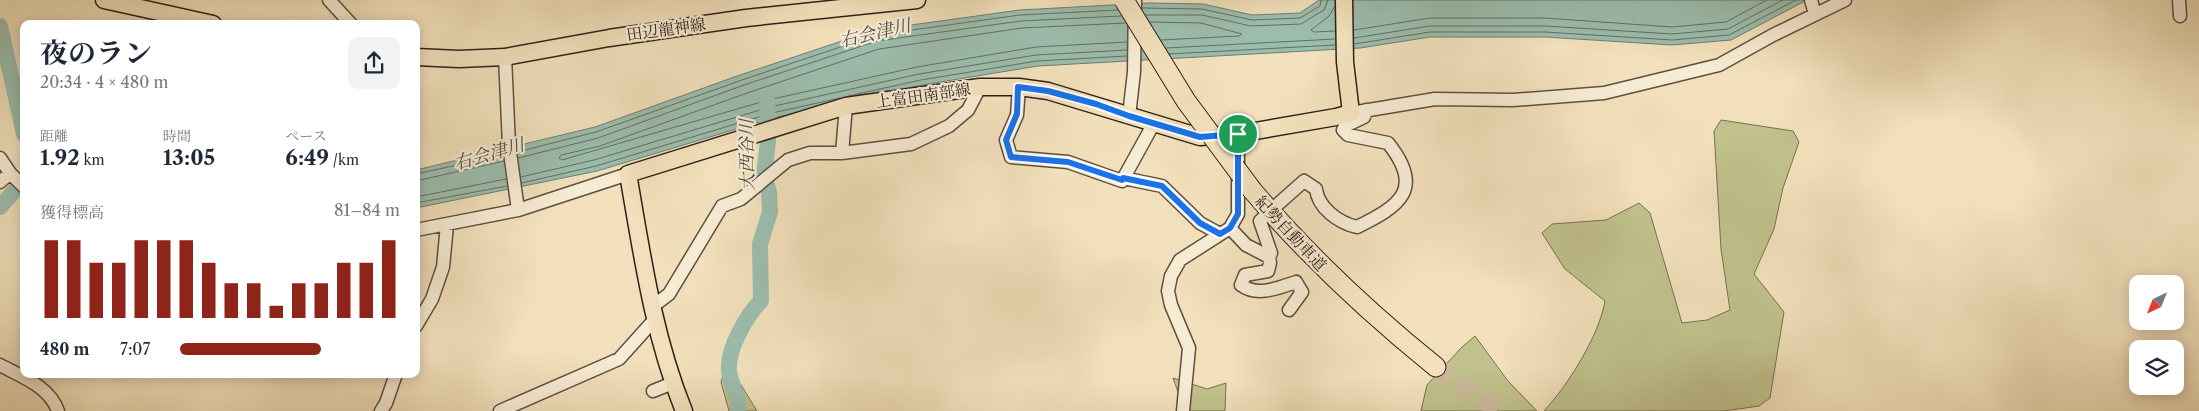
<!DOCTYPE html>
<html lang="ja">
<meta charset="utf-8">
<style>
:root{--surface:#fff;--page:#f2f2f3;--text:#1f2937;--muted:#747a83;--accent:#8f2418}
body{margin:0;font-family:"Libre Caslon Text","Noto Serif JP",serif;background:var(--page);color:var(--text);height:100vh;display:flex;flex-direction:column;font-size:19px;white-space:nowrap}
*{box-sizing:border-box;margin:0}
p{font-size:16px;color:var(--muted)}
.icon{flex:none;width:28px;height:28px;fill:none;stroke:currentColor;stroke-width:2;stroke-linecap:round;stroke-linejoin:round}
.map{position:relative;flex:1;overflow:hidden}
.drawer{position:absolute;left:20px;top:20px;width:400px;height:358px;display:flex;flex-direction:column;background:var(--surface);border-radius:10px;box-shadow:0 2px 12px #0003}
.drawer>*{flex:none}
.needle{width:32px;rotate:223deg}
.controls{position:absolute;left:2129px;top:275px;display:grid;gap:10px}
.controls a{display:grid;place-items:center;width:55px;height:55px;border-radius:10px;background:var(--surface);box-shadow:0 2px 12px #0003;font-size:25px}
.pin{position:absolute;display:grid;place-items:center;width:42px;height:42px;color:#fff;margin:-21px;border:2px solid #fff;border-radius:50%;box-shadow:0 1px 5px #0007}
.round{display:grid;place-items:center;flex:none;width:52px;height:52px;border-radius:10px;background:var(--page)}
.overview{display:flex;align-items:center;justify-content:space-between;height:85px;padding:0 20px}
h1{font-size:28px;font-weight:700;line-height:38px}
.figures{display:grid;grid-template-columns:repeat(3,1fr);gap:8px;height:85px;padding:5px 20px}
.figures div{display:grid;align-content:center}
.figures b{font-size:21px;font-weight:700}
.figures small{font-size:14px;font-weight:400}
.figures p{font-size:14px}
.chart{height:140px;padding:10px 20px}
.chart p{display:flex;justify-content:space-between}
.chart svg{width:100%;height:90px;margin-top:5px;stroke:var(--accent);stroke-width:6}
ul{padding:0 20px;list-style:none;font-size:16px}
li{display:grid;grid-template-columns:80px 60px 1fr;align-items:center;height:38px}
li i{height:12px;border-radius:6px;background:var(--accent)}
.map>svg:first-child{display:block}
.green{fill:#c0c18c;stroke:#777052}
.water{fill:#9bbdad;stroke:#6f7e72}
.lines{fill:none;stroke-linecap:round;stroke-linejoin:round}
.shore{stroke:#646e63;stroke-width:1}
.river{stroke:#9bbdad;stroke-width:16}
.highway-tunnel{stroke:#cab99b;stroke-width:19;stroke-dasharray:19 9;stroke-linecap:butt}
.minor-casing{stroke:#5f4f42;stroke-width:15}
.major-casing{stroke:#2e1f19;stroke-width:19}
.highway-casing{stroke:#2e1f19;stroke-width:21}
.minor{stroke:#f6ebd3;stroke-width:12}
.major{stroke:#f1e0bb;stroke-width:16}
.highway{stroke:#f1e0bb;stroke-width:19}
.highway-bridge-casing{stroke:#2e1f19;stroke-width:21;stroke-linecap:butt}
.highway-bridge{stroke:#f1e0bb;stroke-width:19}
.route-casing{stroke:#fff;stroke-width:10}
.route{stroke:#1a73e8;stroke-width:6}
.labels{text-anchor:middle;stroke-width:4.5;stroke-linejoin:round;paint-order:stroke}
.street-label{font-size:16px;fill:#2e1f19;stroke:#f6ebd3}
.water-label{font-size:18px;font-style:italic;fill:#4f4e45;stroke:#f6ebd3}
</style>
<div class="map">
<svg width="2199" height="411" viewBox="0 0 2199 411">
<rect width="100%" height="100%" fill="#f1e0bb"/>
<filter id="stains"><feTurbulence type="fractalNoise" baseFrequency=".004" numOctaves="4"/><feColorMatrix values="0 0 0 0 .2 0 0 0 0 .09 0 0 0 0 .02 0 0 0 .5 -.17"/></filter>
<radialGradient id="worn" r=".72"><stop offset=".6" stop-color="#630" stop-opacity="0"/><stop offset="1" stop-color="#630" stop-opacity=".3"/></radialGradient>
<path class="green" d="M1721,120L1793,131L1799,142L1783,188L1774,229L1754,274L1784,312L1770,398L1759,406L1724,411H1544C1568,385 1599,336 1605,301L1565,269L1542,233L1552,224L1606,220L1639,203L1650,213L1682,323L1707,320L1730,310L1721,249L1714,131Z
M1475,336L1508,381L1537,411H1421L1427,385L1462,347Z
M727,362L757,411H729L721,382Z
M1173,378L1207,389L1226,383L1225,411H1185Z"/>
<path class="water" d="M1319,0H1807L1731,40L1672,45L1545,37H1430L1360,48L1038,66L922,85L773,118L597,171L416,208V170L595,127L740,75L875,30L1020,10L1149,3L1203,4L1252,15L1300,13Z"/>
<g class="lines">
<path class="shore" d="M1335,6L1329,16L1311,30L1314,32L1335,31
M1142,8L1202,9L1252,20L1300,18L1320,6L1321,0
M1145,15H1202L1251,26L1301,24L1324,10L1328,0
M1150,22L1201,23L1242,34L1239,36L1161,40
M1126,23L1022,28L879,49L747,93L600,146L561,155L559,158L562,160L768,100L917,67L1036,47L1127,42
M1354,30L1430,18H1545L1672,27L1726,22L1767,0
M1354,38L1430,26H1545L1672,34L1728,29L1783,0
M1354,44L1430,32H1545L1672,40L1729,35L1796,0
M1166,48L1335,39
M1169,54L1335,45
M848,96L921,80L1037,61L1127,56
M517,152L596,132L742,80L876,35L1020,15L1118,10
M518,158L598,138L744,85L877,41L1021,21L1121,16
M416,174L503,155
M521,177L594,160L770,107L919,74L1036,55L1127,50
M416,181L504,161
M522,183L596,166L772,113L840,98
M416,197L506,179
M416,203L507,186"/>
<path class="river" d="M0,26L24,134
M0,207L24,180
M738,411C740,396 730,384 729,370C727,349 747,315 761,301L760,244L770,212L769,192L764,175L768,141L767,98"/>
<path class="highway-tunnel" d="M1436,367L1500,411"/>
<defs>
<path id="minor" d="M329,0L351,24
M1811,0L1815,14
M2179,0L2180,16
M505,57L509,145L518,210
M1019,87L1017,115L1006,140L1011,157L1068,162L1122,181L1154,123
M1351,113L1435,99L1513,100L1604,93L1719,65L1773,35L1845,0
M1129,116L1134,72L1135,0
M842,153L846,106
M0,158L10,173L24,187
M1123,178L1162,186L1200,223L1220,234
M0,182L10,173
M1277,205L1304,181L1316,189C1318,208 1339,223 1357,227C1400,206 1425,189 1388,143L1348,135L1343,130L1345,126L1364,117L1366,110
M1263,218L1260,221L1271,253L1269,257
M1230,228L1246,245L1269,257L1270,263L1268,271L1245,275L1241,285C1257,297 1278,288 1296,282L1302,292L1289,310
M416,230L518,210L628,174
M652,307L669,294L722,206L741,199L788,160L810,153H842L911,144L949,126L968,110L980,87
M416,326L432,299L443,267L447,225
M0,365C22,377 49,386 58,411
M653,391L673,383
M381,411L386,403L396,374
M500,411L619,359L655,319
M1183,411L1189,348L1171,305L1168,291L1171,276L1180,260L1230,228L1238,214V134"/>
<path id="major" d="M104,0L213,24
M416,57L459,59L505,57L609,38L746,18L917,0
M684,411C653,335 642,254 628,174L846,106L980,87H1019L1048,91L1200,137L1238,134L1336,117L1351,113L1345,62L1344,0"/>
<path id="highway" d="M1252,190C1308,256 1369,313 1436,367"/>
</defs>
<use href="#minor" class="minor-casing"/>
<use href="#major" class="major-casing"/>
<use href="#highway" class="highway-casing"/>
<use href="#minor" class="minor"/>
<use href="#major" class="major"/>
<use href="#highway" class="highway"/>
<defs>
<path id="highway-bridge" d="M1124,0L1186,101L1252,190"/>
</defs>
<use href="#highway-bridge" class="highway-bridge-casing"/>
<use href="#highway-bridge" class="highway-bridge"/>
</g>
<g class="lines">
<defs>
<path id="route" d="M1018,87L1048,91L1096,104L1129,116L1200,137L1238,134V214L1230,228L1220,234L1200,223L1162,186L1123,178L1122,180L1068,162L1011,157L1006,140L1017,114Z"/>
</defs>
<use href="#route" class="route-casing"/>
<use href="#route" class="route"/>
</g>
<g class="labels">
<g class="street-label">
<text transform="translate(666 29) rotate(-8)" y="6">田辺龍神線</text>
<text transform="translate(923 95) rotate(-8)" y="6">上富田南部線</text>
<text transform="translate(1291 233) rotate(47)" y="6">紀勢自動車道</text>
</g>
<g class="water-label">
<text transform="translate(875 33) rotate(-13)" y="6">右会津川</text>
<text transform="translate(489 154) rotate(-16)" y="6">右会津川</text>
<text transform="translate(747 155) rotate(-91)" y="6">大西谷川</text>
</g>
</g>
<rect width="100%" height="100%" filter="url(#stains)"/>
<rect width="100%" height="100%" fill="url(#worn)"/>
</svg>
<div class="controls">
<a><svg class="needle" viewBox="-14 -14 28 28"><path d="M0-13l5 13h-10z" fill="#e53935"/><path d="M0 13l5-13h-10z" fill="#747a83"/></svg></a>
<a><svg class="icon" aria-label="layers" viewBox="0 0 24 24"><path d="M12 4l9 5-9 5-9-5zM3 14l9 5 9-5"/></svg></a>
</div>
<div class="pin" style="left:1238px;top:134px;background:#1e9e55"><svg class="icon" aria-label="arrive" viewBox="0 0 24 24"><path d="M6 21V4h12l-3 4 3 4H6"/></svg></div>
<section class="drawer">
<div class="overview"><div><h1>夜のラン</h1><p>20:34 · 4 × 480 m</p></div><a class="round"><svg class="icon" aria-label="share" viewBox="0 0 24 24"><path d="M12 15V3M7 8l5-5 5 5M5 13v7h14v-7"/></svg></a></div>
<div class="figures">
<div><p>距離</p><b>1.92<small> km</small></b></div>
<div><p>時間</p><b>13:05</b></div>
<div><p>ペース</p><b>6:49<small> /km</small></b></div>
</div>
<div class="chart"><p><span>獲得標高</span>81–84 m</p>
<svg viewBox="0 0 160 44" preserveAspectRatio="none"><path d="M5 44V6M15 44V6M25 44V17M35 44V17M45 44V6M55 44V6M65 44V6M75 44V17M85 44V27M95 44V27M105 44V38M115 44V27M125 44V27M135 44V17M145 44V17M155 44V6"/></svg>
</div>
<ul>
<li><b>480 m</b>7:07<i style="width:64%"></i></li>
</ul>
</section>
</div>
